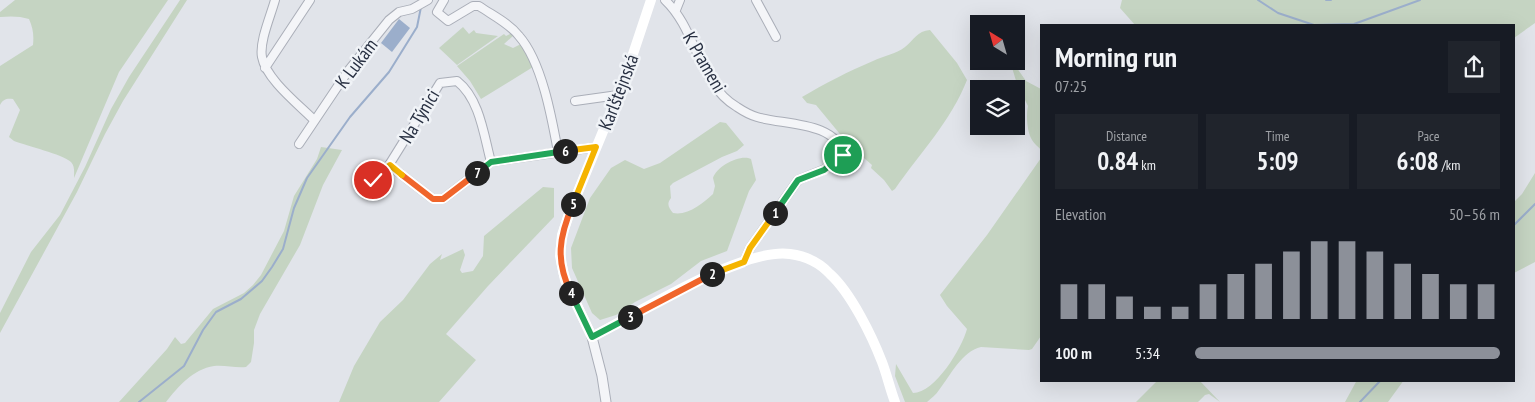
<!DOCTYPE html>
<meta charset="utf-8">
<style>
:root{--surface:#171b24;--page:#20242c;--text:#f1f3f6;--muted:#9ea1a6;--accent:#8c9099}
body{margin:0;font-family:"PT Sans Narrow",sans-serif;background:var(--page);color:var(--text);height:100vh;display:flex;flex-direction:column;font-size:19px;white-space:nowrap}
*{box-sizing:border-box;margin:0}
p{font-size:16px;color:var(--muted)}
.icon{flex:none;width:28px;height:28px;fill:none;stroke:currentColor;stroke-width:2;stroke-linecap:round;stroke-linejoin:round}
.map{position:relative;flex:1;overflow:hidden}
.side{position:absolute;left:1040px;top:24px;width:475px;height:358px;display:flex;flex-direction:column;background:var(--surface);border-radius:0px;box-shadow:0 5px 20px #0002}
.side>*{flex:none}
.needle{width:32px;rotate:323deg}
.fabs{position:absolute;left:970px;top:15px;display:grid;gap:10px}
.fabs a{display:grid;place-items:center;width:55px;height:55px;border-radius:0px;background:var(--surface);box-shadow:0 5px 20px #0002;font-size:25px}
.pin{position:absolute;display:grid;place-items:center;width:42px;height:42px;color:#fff;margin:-21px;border:2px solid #fff;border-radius:50%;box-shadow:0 1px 5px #0007}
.km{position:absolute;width:25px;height:25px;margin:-12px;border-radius:50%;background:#222;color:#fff;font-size:14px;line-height:25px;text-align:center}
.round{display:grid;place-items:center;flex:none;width:52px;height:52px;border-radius:0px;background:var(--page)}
.head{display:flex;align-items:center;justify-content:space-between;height:85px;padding:0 15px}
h1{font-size:28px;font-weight:600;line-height:38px}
.metrics{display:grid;grid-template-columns:repeat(3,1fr);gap:8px;height:85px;padding:5px 15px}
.metrics div{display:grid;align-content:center;border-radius:0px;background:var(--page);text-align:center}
.metrics b{font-size:25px;font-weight:600}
.metrics small{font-size:14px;font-weight:400}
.metrics p{font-size:14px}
.chart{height:140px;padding:10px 15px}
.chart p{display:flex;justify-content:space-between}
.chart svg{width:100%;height:90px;margin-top:5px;stroke:var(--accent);stroke-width:6}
ul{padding:0 15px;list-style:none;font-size:16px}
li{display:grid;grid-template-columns:80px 60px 1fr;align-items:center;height:38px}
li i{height:12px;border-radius:6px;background:var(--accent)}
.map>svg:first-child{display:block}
.green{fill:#c5d4c2}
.water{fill:#9baecb}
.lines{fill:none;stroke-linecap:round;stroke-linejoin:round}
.stream{stroke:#9baecb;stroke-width:2}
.minor-casing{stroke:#aaaeb8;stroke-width:10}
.tertiary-casing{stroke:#aaaeb8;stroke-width:11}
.minor{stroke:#f4f5f8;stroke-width:8}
.tertiary{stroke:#f4f5f8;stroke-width:9}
.secondary{stroke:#fff;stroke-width:10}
.split-1-casing{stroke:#fff;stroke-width:10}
.split-2-casing{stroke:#fff;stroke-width:10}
.split-3-casing{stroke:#fff;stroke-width:10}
.split-4-casing{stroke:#fff;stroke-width:10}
.split-5-casing{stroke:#fff;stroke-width:10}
.split-6-casing{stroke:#fff;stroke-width:10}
.split-7-casing{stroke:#fff;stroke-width:10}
.split-8-casing{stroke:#fff;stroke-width:10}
.split-9-casing{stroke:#fff;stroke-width:10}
.split-1{stroke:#22a559;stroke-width:6}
.split-2{stroke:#f5b400;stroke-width:6}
.split-3{stroke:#f0652b;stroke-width:6}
.split-4{stroke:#22a559;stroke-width:6}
.split-5{stroke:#f0652b;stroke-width:6}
.split-6{stroke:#f5b400;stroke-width:6}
.split-7{stroke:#22a559;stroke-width:6}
.split-8{stroke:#f0652b;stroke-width:6}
.split-9{stroke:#f5b400;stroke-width:6}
.labels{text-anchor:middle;stroke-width:5;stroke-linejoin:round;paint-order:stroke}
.street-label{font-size:19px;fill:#283042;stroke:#f0f3f7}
</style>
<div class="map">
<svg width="1535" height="402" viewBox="0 0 1535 402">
<rect width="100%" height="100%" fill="#e1e4ea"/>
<path class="green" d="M15,0H168L119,72L74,178C74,173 75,166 71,162C62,154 27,146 14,141L9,137L20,110L13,99C7,98 3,99 0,105V66L33,45C34,35 33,28 29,19C20,16 10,16 0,17V12Z
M180,0H187L123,101L105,134L77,192L0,333V313L31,252L60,215L85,167L111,109L129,77Z
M1122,0H1535V23L1514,38V25H1135L1120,8Z
M463,27L469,34L474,30L476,33L498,36L457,65L439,48Z
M930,30L957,63L967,80C951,121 920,153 895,189L892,191L884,180L871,168L872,165L849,145L816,105L807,103L802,97C824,84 849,71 873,61C883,56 896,54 905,47C914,40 917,31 930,30Z
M512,33L514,35L504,44L513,48L521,44L533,67L481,99L470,81L457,66L504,34L506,36Z
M1010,61H1012L1026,81L1041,89V150C1039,147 1034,144 1032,140C1027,132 1026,115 1028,106L1017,84Z
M720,122L726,123L744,145L737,151L722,157L673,183L670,186L671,198C666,204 669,208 673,213C688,216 703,203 713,194L715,186L713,178C717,166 740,154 751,159L756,180L749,191L727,251L701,261L671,284L635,302L616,315L600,320L592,313L572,268L571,248L590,198L611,168L625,160L644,169L660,163Z
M321,147L342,150L323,185L300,245L260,314L254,330V343L251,362L246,367C235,368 225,365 214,366C193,369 178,387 166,402H119L167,349L175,337L181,344L185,343L213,309L244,293L253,285L261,275L284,231L294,196L317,159Z
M1041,158V336L1032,349L1029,350L981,347C962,351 950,376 939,390C936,395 931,398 927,402H905L895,376L896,364L913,393C935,393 962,348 967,329L947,306L940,295L987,235Z
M1535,173V262L1514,273V202L1522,194Z
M543,187L554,188V217L488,286L446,334L476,360L439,402H339L354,366L380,322L403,300L430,264L442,254L440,260L463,249L465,255L460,270L462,273L473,271L483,256L484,236Z
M1158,380H1199L1220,402L1209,394L1205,395L1198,402H1136Z
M1357,380H1404L1388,402H1345Z"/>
<path class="water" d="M399,19L410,28L392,52L381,43Z"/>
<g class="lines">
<path class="stream" d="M1258,0L1278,13L1314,25L1354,24L1420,0
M1326,0H1331
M1514,225L1535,204
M139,402L184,366L203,330L216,312L241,299L262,281L272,267L283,249L294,208L307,178L350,117L389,72L417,27L421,7
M1360,402L1381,380"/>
<defs>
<path id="minor" d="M275,0C271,15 259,42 262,57C266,79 298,104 314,120
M444,0L437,12L448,21L473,6H479C492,15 509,23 519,36C542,62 552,119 558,152
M665,0C697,30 698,84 737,107C743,111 750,115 757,117C783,125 837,121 843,155L838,161L823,170L798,180L750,248L744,262
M756,0L776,37
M676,10L680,0
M265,68L310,0
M575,101L618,95
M299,144L348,71L389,20L399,12L412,9L428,0
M389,165L433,199H443L491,162L596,147
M373,180L389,165L440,83L457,81C480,99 484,136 491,162"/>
<path id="tertiary" d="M592,337L602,376L606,402"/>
</defs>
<use href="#minor" class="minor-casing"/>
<use href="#tertiary" class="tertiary-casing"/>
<use href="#minor" class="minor"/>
<use href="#tertiary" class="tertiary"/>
<path class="secondary" d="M651,0L625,78L571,209L562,235L560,256L565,280L592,337C636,314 743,247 790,254C805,256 820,263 830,274C851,293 872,336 882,362C887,375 890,389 895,402"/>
</g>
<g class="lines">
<defs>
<path id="split-1" d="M775,213L798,180L824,170L843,155"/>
<path id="split-2" d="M712,274L744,262L750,248L775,213"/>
<path id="split-3" d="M630,317L712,274"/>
<path id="split-4" d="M571,293L592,337L630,317"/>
<path id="split-5" d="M571,293C555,260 559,237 573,204"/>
<path id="split-6" d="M565,151L596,147L573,204"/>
<path id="split-7" d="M477,173L491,162L565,151"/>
<path id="split-8" d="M402,175L433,199H443L477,173"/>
<path id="split-9" d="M373,180L390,165L402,175"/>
</defs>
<use href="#split-1" class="split-1-casing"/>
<use href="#split-2" class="split-2-casing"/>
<use href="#split-3" class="split-3-casing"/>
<use href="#split-4" class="split-4-casing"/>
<use href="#split-5" class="split-5-casing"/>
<use href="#split-6" class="split-6-casing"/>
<use href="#split-7" class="split-7-casing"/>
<use href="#split-8" class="split-8-casing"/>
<use href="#split-9" class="split-9-casing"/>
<use href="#split-1" class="split-1"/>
<use href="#split-2" class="split-2"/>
<use href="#split-3" class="split-3"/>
<use href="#split-4" class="split-4"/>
<use href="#split-5" class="split-5"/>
<use href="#split-6" class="split-6"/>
<use href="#split-7" class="split-7"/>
<use href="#split-8" class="split-8"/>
<use href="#split-9" class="split-9"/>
</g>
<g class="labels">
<g class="street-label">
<text transform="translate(705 62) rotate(60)" y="7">K Prameni</text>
<text transform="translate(356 63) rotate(-53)" y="7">K Lukám</text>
<text transform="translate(618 92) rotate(-69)" y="7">Karlštejnská</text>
<text transform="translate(419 116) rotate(-59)" y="7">Na Týnici</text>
</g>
</g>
</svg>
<div class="fabs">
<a><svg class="needle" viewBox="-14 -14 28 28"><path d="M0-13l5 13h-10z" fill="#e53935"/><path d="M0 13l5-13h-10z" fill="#9ea1a6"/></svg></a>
<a><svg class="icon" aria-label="layers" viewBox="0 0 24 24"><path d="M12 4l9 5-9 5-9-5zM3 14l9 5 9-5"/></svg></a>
</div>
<div class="pin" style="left:843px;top:155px;background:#1e9e55"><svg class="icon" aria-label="arrive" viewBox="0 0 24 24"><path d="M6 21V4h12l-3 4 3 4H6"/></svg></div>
<div class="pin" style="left:373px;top:180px;background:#d93025"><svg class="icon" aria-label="check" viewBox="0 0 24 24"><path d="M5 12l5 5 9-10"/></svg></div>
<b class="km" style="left:775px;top:213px">1</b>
<b class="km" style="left:712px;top:274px">2</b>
<b class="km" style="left:630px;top:317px">3</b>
<b class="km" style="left:571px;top:293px">4</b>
<b class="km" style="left:573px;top:204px">5</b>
<b class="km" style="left:565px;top:151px">6</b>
<b class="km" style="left:477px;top:173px">7</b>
<section class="side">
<div class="head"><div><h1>Morning run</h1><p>07:25</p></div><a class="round"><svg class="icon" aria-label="share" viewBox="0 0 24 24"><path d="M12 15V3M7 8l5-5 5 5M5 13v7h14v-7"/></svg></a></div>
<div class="metrics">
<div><p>Distance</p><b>0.84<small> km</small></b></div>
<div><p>Time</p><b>5:09</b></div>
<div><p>Pace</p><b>6:08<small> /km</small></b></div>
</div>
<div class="chart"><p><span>Elevation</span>50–56 m</p>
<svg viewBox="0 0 160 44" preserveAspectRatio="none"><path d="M5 44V27M15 44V27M25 44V33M35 44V38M45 44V38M55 44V27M65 44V22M75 44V17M85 44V11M95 44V6M105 44V6M115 44V11M125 44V17M135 44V22M145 44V27M155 44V27"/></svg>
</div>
<ul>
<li><b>100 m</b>5:34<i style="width:100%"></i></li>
</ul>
</section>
</div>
